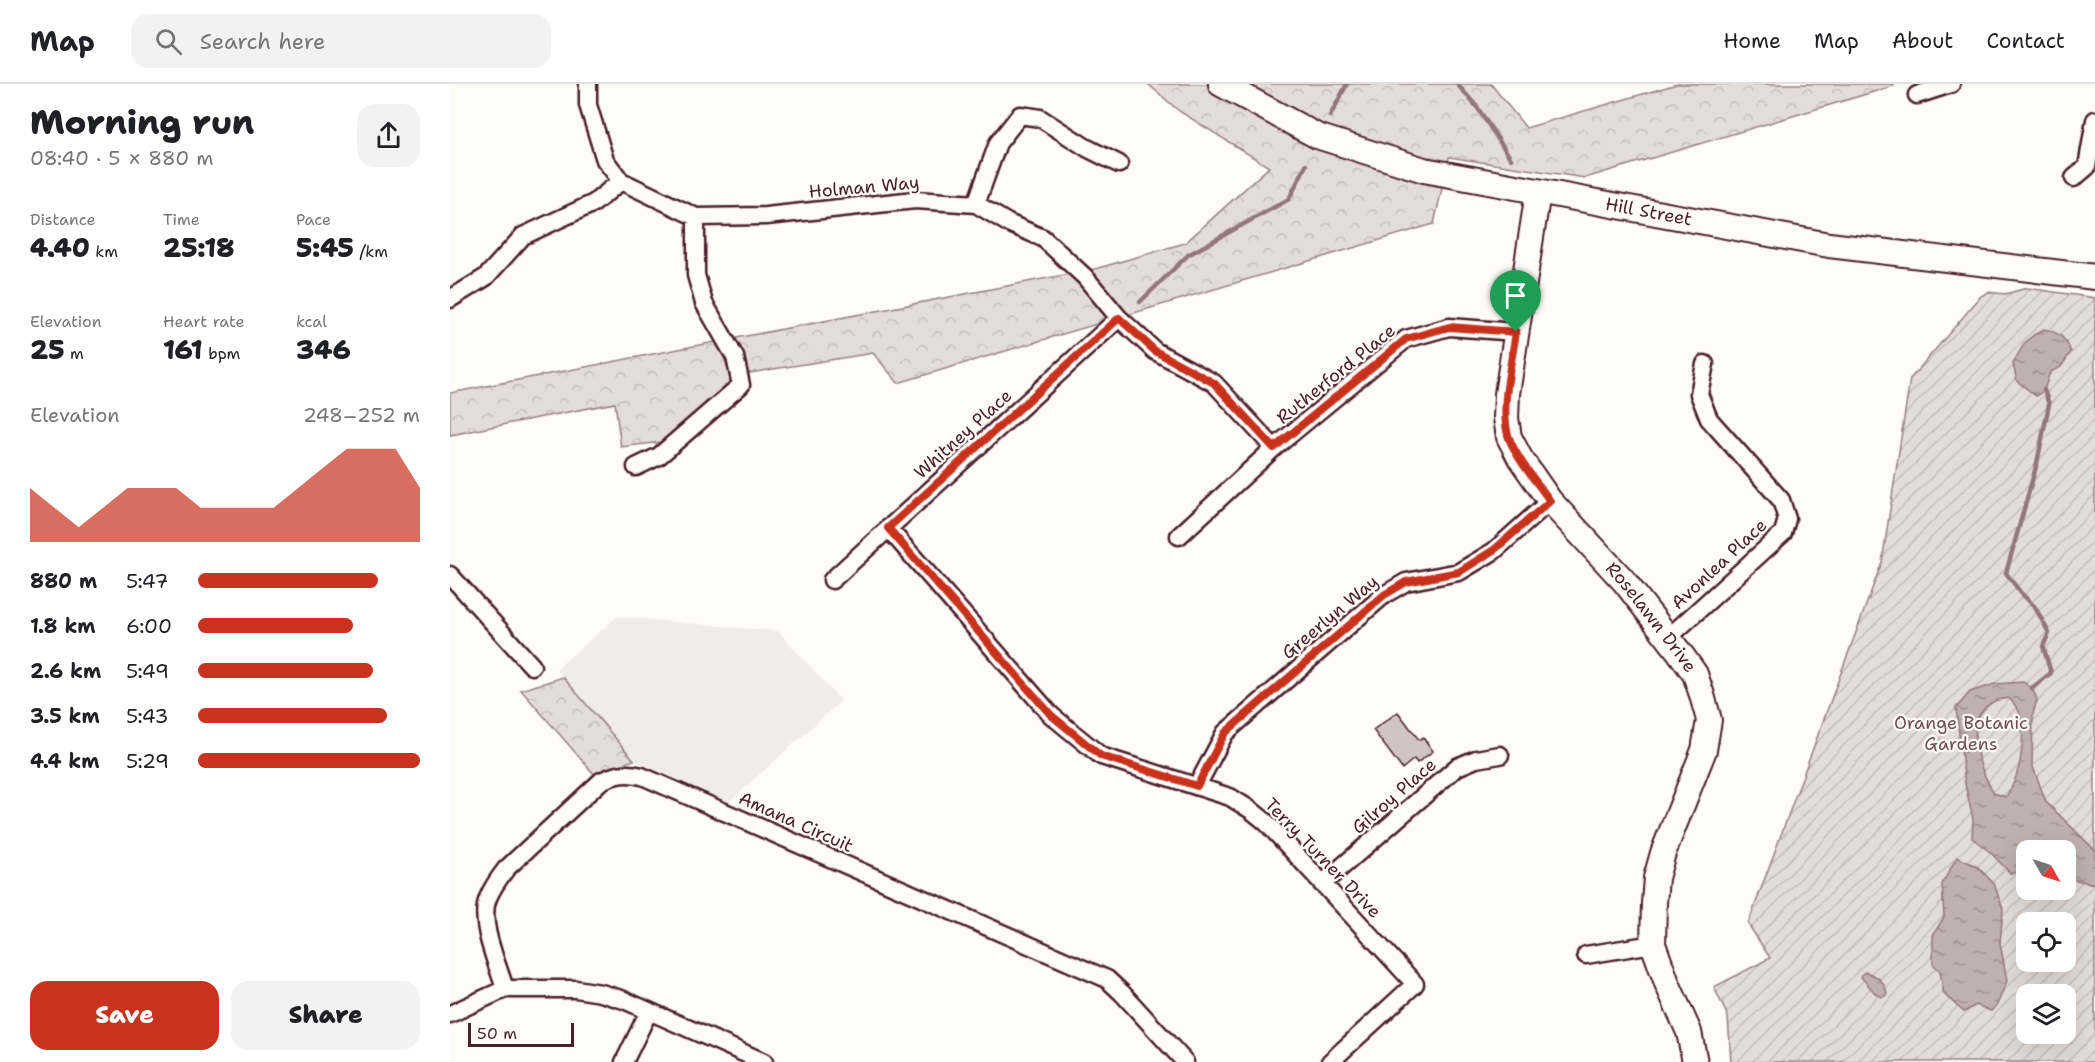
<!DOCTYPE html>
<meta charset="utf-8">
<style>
:root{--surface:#fff;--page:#f2f2f2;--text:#202124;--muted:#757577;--line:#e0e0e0;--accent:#c8321e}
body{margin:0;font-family:"Shantell Sans",sans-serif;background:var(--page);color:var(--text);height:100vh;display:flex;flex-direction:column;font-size:22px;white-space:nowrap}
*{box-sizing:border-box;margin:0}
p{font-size:20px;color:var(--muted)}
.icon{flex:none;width:33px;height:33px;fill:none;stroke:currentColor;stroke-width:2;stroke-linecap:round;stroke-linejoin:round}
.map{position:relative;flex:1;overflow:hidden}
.side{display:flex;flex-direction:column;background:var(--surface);width:450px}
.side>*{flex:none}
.needle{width:39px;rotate:129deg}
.tools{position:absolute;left:1566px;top:756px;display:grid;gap:12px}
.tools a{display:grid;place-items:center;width:60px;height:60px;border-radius:12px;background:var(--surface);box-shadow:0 6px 24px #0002;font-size:30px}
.scale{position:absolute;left:18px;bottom:15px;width:106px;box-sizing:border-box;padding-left:6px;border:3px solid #4a1f2b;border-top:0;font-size:16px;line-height:21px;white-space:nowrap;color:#4a1f2b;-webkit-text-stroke:4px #fdfcf7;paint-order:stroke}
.pin{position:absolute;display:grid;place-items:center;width:51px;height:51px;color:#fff;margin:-62px -26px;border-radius:50% 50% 50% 0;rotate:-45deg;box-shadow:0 0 6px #0007}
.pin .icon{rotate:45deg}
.round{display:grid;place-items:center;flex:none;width:63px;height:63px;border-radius:18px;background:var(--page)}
.summary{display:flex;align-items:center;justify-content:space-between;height:102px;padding:0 30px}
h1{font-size:33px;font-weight:800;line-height:45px}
.stats{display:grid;grid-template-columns:repeat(3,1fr);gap:9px;height:102px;padding:6px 30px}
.stats div{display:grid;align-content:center}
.stats b{font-size:26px;font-weight:800}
.stats small{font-size:16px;font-weight:400}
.stats p{font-size:16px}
.chart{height:168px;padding:12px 30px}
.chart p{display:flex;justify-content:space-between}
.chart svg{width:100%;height:108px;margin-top:6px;fill:var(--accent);opacity:.7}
.primary-button{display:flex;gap:12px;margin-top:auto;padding:12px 30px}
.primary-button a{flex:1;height:69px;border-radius:18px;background:var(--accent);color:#fff;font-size:24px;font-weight:800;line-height:69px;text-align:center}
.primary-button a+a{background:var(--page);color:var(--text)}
ul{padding:0 30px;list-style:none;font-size:20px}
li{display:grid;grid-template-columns:96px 72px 1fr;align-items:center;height:45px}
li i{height:15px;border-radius:8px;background:var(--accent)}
header{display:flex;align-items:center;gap:36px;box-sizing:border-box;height:84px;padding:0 30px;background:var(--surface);border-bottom:2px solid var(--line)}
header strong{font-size:28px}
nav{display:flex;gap:33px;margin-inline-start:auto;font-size:21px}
.search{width:420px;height:54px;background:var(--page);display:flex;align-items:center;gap:15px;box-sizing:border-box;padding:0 21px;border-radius:18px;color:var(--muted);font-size:22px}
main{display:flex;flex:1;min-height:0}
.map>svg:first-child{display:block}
.built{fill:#f0ece8}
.park{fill:url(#park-crowns);stroke:#967e82;stroke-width:1.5}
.garden{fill:url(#garden-furrows);stroke:#967e82;stroke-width:1.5;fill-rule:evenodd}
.water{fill:url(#water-ripples);stroke:#91777b;stroke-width:1.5;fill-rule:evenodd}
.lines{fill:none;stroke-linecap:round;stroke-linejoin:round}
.stream{stroke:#91777b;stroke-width:4.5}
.building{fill:#d0c5c4;stroke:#4a1f2b;stroke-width:1.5}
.street-casing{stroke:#4a1f2b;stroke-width:21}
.secondary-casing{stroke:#4a1f2b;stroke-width:28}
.street{stroke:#fdfcf7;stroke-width:16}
.secondary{stroke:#fdfcf7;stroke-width:24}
.route-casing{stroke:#fff;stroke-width:12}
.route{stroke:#c8321e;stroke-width:8}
.labels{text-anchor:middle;stroke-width:4.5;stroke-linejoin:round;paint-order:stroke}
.street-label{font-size:18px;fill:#4a1f2b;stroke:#fdfcf7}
.park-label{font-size:18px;fill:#704e57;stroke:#fdfcf7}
</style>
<header>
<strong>Map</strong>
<div class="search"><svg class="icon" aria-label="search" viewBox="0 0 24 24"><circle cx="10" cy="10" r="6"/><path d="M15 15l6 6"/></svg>Search here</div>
<nav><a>Home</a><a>Map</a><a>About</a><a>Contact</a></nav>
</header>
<main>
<section class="side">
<div class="summary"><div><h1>Morning run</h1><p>08:40 · 5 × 880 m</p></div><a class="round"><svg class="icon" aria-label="share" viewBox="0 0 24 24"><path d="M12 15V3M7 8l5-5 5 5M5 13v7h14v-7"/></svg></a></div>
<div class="stats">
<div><p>Distance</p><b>4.40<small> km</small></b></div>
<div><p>Time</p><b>25:18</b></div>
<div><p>Pace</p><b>5:45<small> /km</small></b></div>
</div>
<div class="stats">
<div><p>Elevation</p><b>25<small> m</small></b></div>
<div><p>Heart rate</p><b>161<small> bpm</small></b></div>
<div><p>kcal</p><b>346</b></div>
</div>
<div class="chart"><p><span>Elevation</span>248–252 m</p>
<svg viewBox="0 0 160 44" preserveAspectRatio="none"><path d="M0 44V22L10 30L20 38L30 30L40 22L50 22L60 22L70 30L80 30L90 30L100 30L110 22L120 14L130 6L140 6L150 6L160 22V44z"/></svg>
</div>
<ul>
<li><b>880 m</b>5:47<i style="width:81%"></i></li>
<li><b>1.8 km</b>6:00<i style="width:70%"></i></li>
<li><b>2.6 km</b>5:49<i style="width:79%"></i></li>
<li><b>3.5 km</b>5:43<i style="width:85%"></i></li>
<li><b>4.4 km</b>5:29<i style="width:100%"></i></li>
</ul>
<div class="primary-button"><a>Save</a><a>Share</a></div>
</section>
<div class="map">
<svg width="1645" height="978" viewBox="0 0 1645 978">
<defs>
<pattern id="park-crowns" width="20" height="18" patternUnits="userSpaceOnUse" patternTransform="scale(1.5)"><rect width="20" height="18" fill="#e3dcda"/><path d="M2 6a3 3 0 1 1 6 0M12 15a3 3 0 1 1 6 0" fill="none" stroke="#c4bcbb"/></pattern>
<pattern id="garden-furrows" width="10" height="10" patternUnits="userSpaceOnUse" patternTransform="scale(1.5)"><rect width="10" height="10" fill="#e3dcda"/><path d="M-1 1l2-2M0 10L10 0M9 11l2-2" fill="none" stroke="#c4bcbb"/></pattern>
<pattern id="water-ripples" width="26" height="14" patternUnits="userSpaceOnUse" patternTransform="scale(1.5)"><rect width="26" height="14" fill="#c0b1b1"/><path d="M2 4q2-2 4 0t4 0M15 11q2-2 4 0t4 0" fill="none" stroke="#9e8f90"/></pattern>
</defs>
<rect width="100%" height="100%" fill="#fdfcf7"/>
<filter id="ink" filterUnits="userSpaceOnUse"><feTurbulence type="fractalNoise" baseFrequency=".0167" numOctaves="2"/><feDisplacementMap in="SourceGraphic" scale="12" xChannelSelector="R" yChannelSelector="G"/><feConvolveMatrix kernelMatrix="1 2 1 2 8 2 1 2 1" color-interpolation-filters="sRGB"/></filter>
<g filter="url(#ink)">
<path class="built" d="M167,533L328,547L391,617L279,718L184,676L106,585Z"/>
<path class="park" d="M698,0H1041L1076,44L1227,0H1444L1443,2L1135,94L999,73L984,140L448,299L423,269L281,292L280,302L212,358L171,363L165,319L0,351V309L645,185L735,159L819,83L729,27Z
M113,593L184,676L144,690L71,606Z"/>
<path class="garden" d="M1577,204L1645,214V978H1281L1278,933L1264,903L1320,874L1298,840L1432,478L1460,295L1531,212L1538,208L1555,210ZM1576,766H1616V806H1576ZM1576,838H1616V878H1576ZM1576,910H1616V950H1576Z"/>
<path class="water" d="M1594,245C1610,249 1615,253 1621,268L1611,283L1600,288L1594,306L1586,312L1567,297L1563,280C1572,262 1576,254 1594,245Z
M1573,598L1582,604L1587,615L1583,630L1582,680L1596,718L1645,766V800L1616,794V766H1576V787L1560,789L1540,768L1522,754L1523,735L1515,700L1506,624L1520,608L1545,600ZM1559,614C1563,619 1568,624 1570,630C1576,655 1571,691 1556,713L1544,709C1529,685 1510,633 1545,617C1549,615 1555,615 1559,614Z
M1507,773L1528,783L1544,800L1553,825L1550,859L1557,897L1547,921L1541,927L1526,921L1514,928L1494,910L1490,887L1483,880V851L1494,833L1492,800Z
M1416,888C1429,893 1433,896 1437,909L1435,912L1432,913L1425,909L1411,893L1413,889Z"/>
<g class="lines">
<path class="stream" d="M1007,0L1027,23L1061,75
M880,32L897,0
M690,218L738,171L839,115L856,81
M1582,604L1601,589L1593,562L1599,549L1585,523L1571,509L1556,489L1587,379L1599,320L1594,306"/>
</g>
<path class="building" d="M948,628L969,656L973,653L983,667L967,679L964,675L952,685L923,646Z"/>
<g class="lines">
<defs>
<path id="street" d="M138,0V21L155,76L171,97L246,133L316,132L465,116L526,120L558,139L593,154L635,193L669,234L705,267L764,299L824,364
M1467,11L1501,0
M1624,94L1637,83L1645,36
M526,120L548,59L570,31L590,34L637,64L669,80
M0,215L36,193L73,152L144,119L171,97
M186,383L209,372L291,301L285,273L254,219L246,191V133
M438,444L601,631L651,672L780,713L801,726L816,738L965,900L880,978
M729,452L824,364L956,255L999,243L1066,248
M0,491L82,582
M382,496L669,234
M1218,554L1333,449L1337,435L1331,416L1259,335L1249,310L1255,280
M747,702L775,649L934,511L956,498L1009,488L1044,467L1100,417
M872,800L1007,683L1026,675L1050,671
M1136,871L1203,860
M55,905C48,881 28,838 38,814C42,804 49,794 56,785L151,697C166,690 176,688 192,692L657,895L672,909L735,978
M0,930L55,905H126L151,909L174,916L314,978
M174,978L199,927"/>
<g id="secondary">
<path id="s1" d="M771,0L867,52L974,86L1379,161L1645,193"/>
<path id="s2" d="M1088,108L1057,310L1056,334L1059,353L1070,374L1100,417L1174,497L1230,569L1245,590L1252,611L1259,636L1254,666L1213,769L1206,794L1204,819L1203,860L1217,899L1239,948L1245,978"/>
</g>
</defs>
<use href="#street" class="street-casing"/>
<use href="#secondary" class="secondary-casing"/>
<use href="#street" class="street"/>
<use href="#secondary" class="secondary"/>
</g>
</g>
<g class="lines" filter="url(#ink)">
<defs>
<path id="route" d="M669,234L705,267L764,299L824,364L956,255L999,243L1066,248C1062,277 1049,326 1059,354C1068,377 1086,397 1100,417L1044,466L1009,488L956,498L934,511L775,649L747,702L651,672L601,631L438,444Z"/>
</defs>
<use href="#route" class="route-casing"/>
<use href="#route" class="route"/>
</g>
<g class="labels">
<g class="street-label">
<text transform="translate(414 103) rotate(-5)" y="6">Holman Way</text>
<text dy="6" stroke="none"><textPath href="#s1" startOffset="450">Hill Street</textPath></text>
<text transform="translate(886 290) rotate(-39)" y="6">Rutherford Place</text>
<text transform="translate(513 350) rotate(-42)" y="6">Whitney Place</text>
<text transform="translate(1269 480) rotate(-43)" y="6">Avonlea Place</text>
<text transform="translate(880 533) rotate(-40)" y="6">Greerlyn Way</text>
<text dy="6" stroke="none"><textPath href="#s2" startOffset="478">Roselawn Drive</textPath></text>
<text transform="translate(944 712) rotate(-41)" y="6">Gilroy Place</text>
<text transform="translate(346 738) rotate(24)" y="6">Amana Circuit</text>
<text transform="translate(873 774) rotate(46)" y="6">Terry Turner Drive</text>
</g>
<g class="park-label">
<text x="1511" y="645">Orange Botanic<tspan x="1511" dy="21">Gardens</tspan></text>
</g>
</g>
</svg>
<div class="tools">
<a><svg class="needle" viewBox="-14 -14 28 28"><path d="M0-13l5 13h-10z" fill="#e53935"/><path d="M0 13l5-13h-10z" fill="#757577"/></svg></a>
<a><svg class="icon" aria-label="locate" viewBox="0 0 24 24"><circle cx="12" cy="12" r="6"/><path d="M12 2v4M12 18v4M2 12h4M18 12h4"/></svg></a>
<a><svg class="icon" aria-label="layers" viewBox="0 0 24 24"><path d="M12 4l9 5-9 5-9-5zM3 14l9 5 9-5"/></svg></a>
</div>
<div class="scale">50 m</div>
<div class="pin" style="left:1066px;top:248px;background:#1e9e55"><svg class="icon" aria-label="arrive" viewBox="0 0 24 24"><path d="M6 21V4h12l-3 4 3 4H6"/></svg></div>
</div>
</main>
